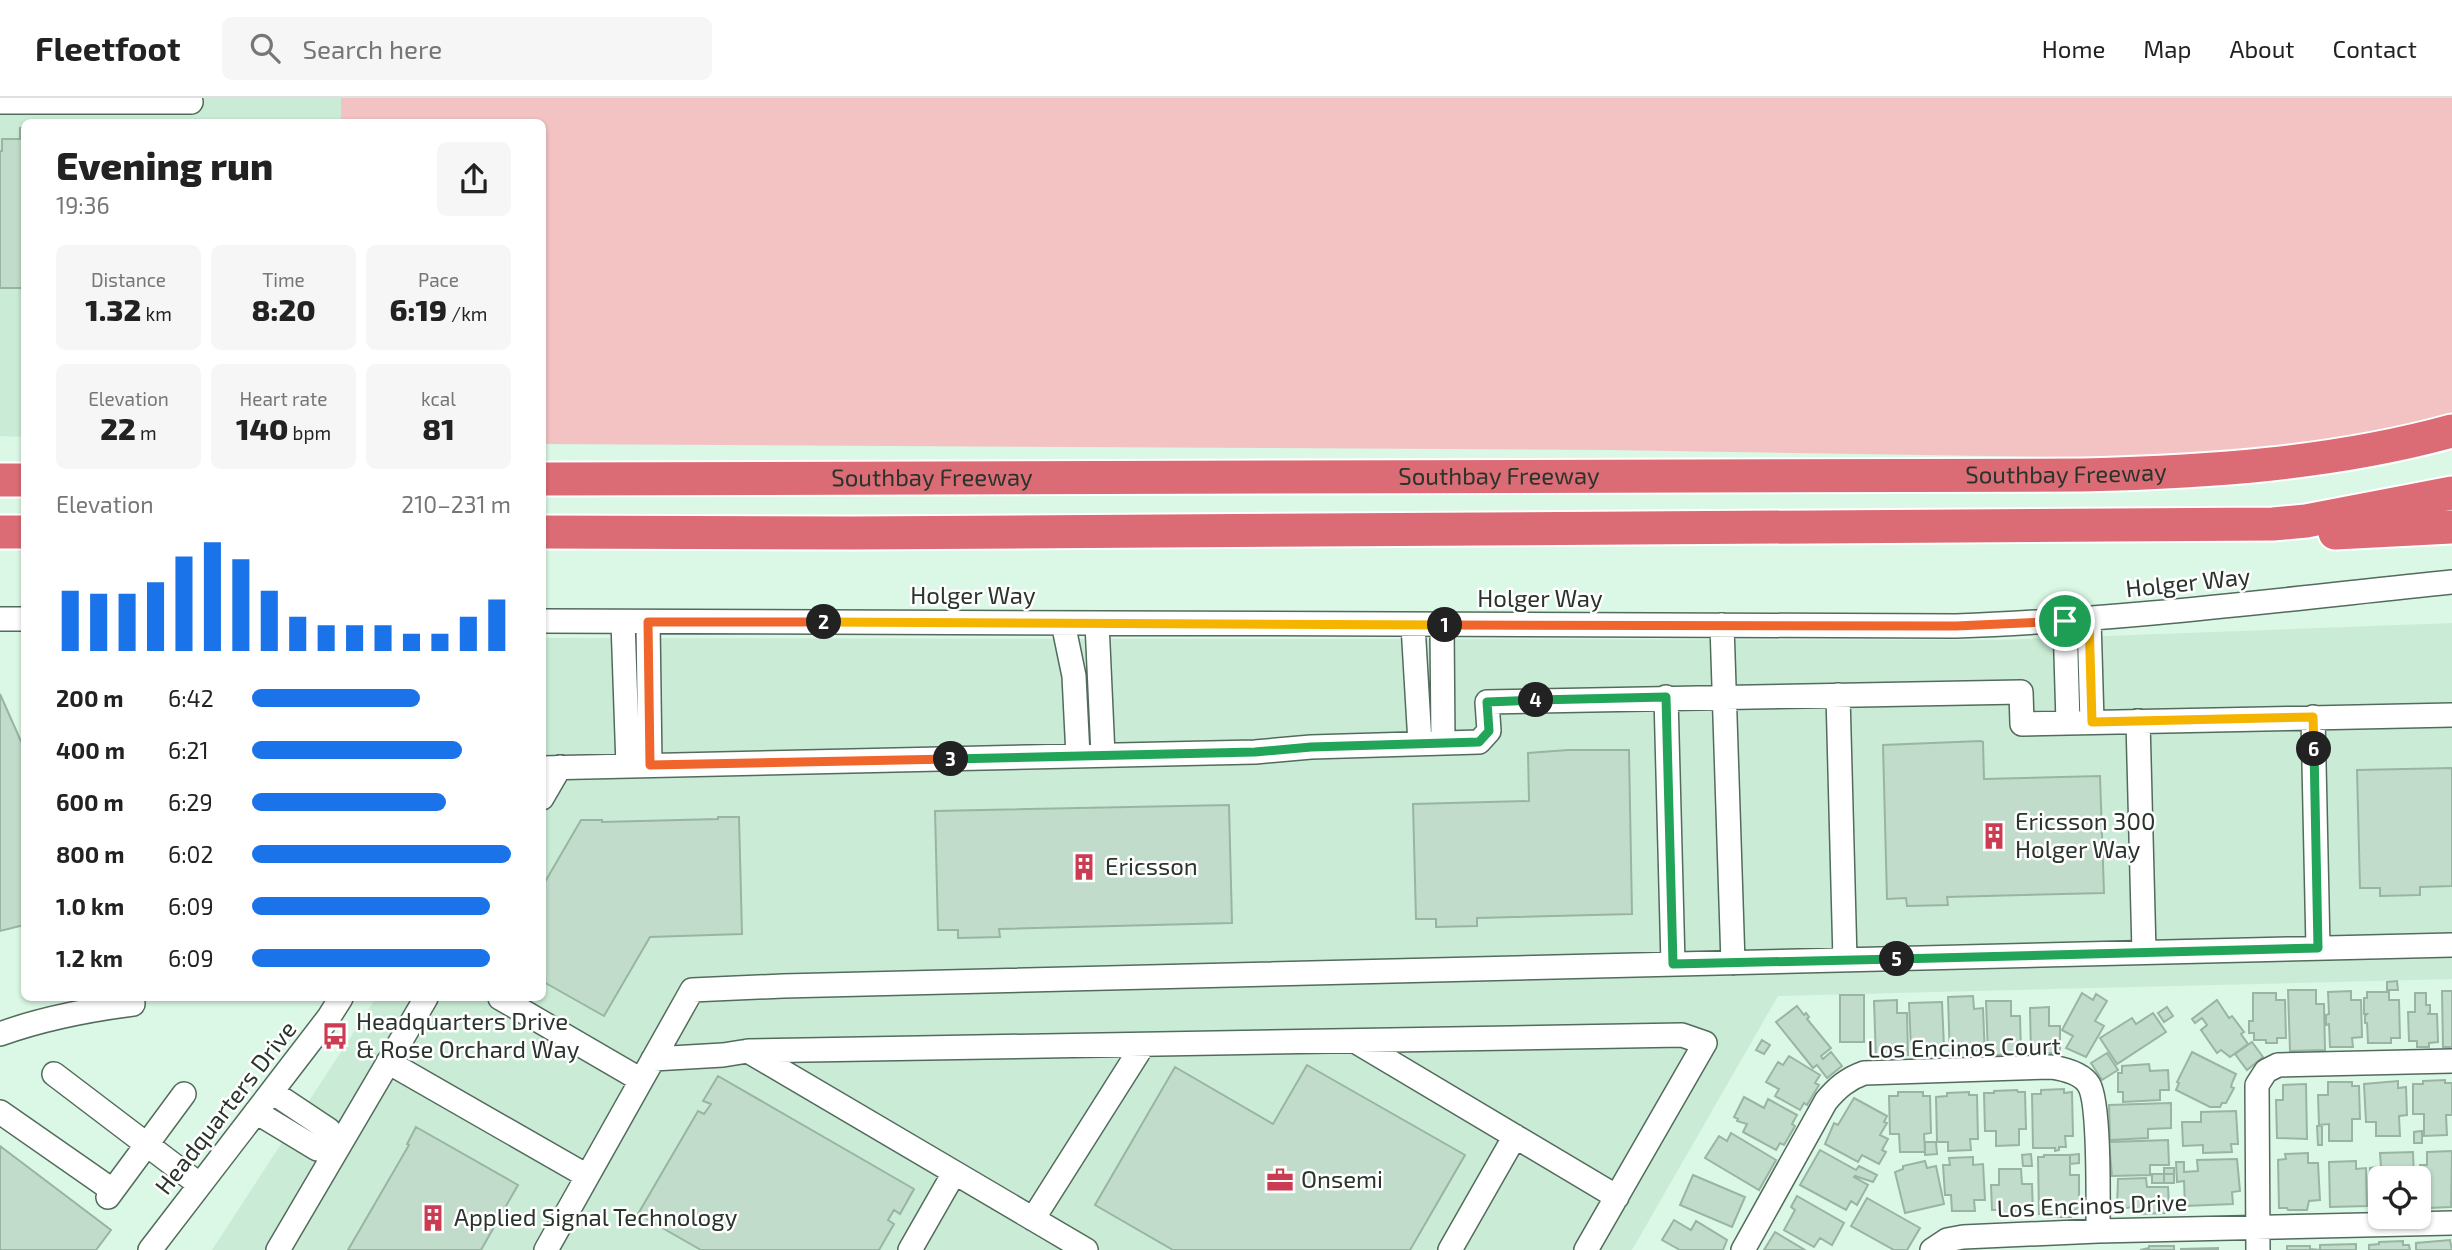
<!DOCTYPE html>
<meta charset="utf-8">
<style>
:root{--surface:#fff;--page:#f6f6f6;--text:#222;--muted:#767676;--line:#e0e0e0;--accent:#1a73e8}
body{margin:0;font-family:"Exo 2",sans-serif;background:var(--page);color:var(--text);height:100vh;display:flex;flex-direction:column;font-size:26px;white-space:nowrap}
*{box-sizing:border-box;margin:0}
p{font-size:23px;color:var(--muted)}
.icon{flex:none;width:38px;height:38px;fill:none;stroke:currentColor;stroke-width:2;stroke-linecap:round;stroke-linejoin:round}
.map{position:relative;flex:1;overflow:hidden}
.panel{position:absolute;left:21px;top:21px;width:525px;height:882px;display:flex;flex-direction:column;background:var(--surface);border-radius:10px;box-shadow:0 2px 5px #0004}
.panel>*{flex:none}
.fabs{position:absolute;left:2368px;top:1068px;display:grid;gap:14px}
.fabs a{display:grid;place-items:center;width:63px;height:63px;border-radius:10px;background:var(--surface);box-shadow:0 2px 5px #0004;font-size:35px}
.pin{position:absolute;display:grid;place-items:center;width:60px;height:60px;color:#fff;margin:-30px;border:4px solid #fff;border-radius:50%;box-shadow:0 2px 7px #0007}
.km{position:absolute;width:35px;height:35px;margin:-18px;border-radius:50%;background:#222;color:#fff;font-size:19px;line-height:35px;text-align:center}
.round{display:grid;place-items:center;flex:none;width:74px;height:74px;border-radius:10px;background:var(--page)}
.summary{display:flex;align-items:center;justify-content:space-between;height:119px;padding:0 35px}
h1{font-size:38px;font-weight:800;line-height:52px}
.stats{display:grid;grid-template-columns:repeat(3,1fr);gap:10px;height:119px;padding:7px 35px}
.stats div{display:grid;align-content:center;border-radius:10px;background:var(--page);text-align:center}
.stats b{font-size:30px;font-weight:800}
.stats small{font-size:19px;font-weight:400}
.stats p{font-size:19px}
.chart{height:196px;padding:14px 35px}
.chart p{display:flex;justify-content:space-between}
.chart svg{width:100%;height:126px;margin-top:7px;stroke:var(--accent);stroke-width:6}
ul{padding:0 35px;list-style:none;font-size:23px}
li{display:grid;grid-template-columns:112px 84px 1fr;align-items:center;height:52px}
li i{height:18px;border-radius:9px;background:var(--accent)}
header{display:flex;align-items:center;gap:42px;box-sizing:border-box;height:98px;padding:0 35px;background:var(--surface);border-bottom:2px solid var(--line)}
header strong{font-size:33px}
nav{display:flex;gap:38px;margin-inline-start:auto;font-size:24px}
.search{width:490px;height:63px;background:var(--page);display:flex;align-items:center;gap:18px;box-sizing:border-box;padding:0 24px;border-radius:10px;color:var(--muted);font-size:26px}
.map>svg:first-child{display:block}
.built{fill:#caecd6}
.green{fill:#f3c3c4}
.building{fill:#c1dcca;stroke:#9ab4a3;stroke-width:2}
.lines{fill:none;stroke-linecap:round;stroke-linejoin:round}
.minor-casing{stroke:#536b5c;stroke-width:26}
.highway-casing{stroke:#fff;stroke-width:37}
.minor{stroke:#fff;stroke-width:23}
.highway{stroke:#db6c75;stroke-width:33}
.split-1-casing{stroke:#fff;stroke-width:14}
.split-2-casing{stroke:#fff;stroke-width:14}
.split-3-casing{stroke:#fff;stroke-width:14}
.split-4-casing{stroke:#fff;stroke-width:14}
.split-5-casing{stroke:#fff;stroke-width:14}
.split-6-casing{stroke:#fff;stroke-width:14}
.split-7-casing{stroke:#fff;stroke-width:14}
.split-1{stroke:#f0652b;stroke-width:9}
.split-2{stroke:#f5b400;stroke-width:9}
.split-3{stroke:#f0652b;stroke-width:9}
.split-4{stroke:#22a559;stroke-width:9}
.split-5{stroke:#22a559;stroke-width:9}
.split-6{stroke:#22a559;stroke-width:9}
.split-7{stroke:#f5b400;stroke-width:9}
.labels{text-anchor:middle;stroke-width:5;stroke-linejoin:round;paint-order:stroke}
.street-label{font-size:24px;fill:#2a342d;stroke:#fff}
.poi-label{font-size:24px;fill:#2a342d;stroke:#fff;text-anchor:start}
</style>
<header>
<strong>Fleetfoot</strong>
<div class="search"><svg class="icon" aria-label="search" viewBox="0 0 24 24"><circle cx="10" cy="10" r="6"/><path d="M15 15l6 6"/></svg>Search here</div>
<nav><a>Home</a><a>Map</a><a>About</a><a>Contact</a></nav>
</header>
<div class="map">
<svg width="2452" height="1152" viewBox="0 0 2452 1152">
<rect width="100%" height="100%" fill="#dbf7e5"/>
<path class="built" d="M0,0H341V24H24V339L0,338Z
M2452,525V881L1778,898L1632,1152H212L376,900H542L543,540L2000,542Z"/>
<path class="green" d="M341,0H2452V321L2302,363L1610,352L543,346L542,24H341Z"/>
<path class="building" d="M20,30H24V190H0V53H2V41H20Z
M0,596L24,650V827L0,833Z
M1981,643L1983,644L1984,681L2100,678L2104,795L1947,799L1948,807L1907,808L1906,800L1887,801L1883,647Z
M1568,652H1629L1632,816L1477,820V828L1436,829V821H1416L1413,706L1529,703L1528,655Z
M2452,670V788L2420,789V797L2380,798V790H2360L2357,672Z
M1229,707L1232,825L999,831L1000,839L958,840V832H938L935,713Z
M718,719H739L742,836L650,839L604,918L542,883V789L581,722H602V724L718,721Z
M2397,883L2398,892H2387V884Z
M2288,892H2316V906H2324L2325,952L2290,953Z
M2351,893V902H2361L2362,939L2352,940L2353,949H2330L2329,926L2326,927V917L2329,916L2328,894Z
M2442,893H2452V949H2443Z
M2367,894H2389V902H2399L2400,940H2391V945H2368L2367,925H2365V918L2367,916H2364V900H2367Z
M2082,895L2093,902L2096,896L2107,903L2095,923L2104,928L2086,959L2066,950L2073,938L2062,932Z
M2253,895H2276V902H2285L2286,940H2277V945H2266V942H2254V935H2249V923H2253Z
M2415,895H2426V907H2430V915L2427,916H2437L2438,944L2429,945V949H2417V943H2409L2408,914H2415Z
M1840,897H1864V944H1840Z
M1973,898L1974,911L1983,910L1985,959L1950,961L1948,899Z
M1897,902V915H1907L1908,957L1876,961L1874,903Z
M2217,902L2229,920L2232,918L2244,934L2241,936L2248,946L2230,959L2221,952L2217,955L2201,932L2207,927L2202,920L2195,925L2192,921Z
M1986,903H2011V918H2020L2021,955L1988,958Z
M1942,904L1944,949L1911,950L1909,905Z
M1797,908L1804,917L1806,915L1809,919L1807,921L1831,950L1821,958L1823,961L1831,954L1842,968L1827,980L1817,967L1813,970L1776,924Z
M2049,909V928H2060V955L2031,956L2030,910Z
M2167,909L2173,918L2164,924L2158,915Z
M2153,915L2166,934L2117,966L2100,940L2132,920L2136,926Z
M1762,942L1770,947L1764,956L1756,952Z
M2252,944L2263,959L2247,972L2235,956Z
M2192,954L2236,976L2232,985L2231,989L2234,990L2226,1005H2222L2220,1009H2210L2176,992L2179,985L2177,984Z
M2107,955L2118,972L2102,982L2091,965Z
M1789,958L1820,977L1815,985L1819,987L1807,1007L1804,1005L1800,1012L1775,998L1779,991L1766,984L1778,964L1783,967Z
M2149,966L2150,973L2168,972L2169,992H2160V1002L2123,1004V994H2118V975H2122V968Z
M1307,967L1465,1057L1410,1152H1173L1095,1107L1175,969L1273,1026Z
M718,978L914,1091L900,1116L894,1112L888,1122L894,1126L879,1152H701L638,1116L698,1013L704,1016L711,1006L703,1003Z
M2445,982V985H2452V1017H2446L2447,1037L2424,1038V1016H2413V986H2423V983Z
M2398,983V990L2406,989L2407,1017L2399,1018L2400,1038H2376V1024H2366L2364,986Z
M2328,984H2352V988H2359L2360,1021H2352V1043H2329V1026L2319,1027L2318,997H2328Z
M2306,986L2307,1041L2277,1040L2276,1002H2283V987Z
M2064,991V995L2072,994L2073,1038H2065L2066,1049H2059V1052L2055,1053V1050H2033L2032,996H2041V992Z
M2017,992L2018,994H2025L2026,1031H2019V1047L1996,1048V1033H1985L1984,995H1994V993Z
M1898,994H1923V998H1930L1931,1035L1924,1036L1925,1054H1900L1899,1036H1890L1889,998H1898Z
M1969,994V997H1977L1978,1041H1970L1971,1052L1948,1053V1044H1937L1936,999L1947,998V995Z
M1744,999L1764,1010L1768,1001L1797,1017L1792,1026L1795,1028L1784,1047L1780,1045L1776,1052L1743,1034L1747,1026L1737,1023L1738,1021L1734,1019Z
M1854,1000L1887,1018L1884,1024L1887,1025L1880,1037L1888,1041L1882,1052L1886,1054L1879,1066L1862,1057L1858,1064L1825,1046L1834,1025L1838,1027Z
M2171,1005V1030L2148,1031V1040L2110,1042L2109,1007Z
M2236,1013L2238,1046H2231L2232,1054L2203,1055V1047L2183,1048L2182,1024H2201V1014Z
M2317,1028H2322V1047H2318Z
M416,1029L518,1087L481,1152H348L409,1047L407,1046Z
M2422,1033V1045H2414V1034Z
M1731,1035L1776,1062L1759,1092L1705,1060L1719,1038L1727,1043Z
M2168,1042L2169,1067H2150V1077L2112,1078L2109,1044Z
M1925,1044H1936L1937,1056L1925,1057Z
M0,1048L111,1132L96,1152H0Z
M1820,1052L1856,1072L1859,1068L1877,1077L1873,1084L1855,1078L1854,1079L1868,1087L1857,1107L1851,1103L1846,1112L1800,1087Z
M2452,1053L2451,1109L2429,1110V1103H2421L2420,1067H2427V1054Z
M2413,1054L2414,1080H2380V1108H2372L2370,1070L2381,1069L2380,1055Z
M2308,1055V1065H2318L2320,1102L2309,1103L2307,1112H2288L2287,1110H2279L2278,1062L2286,1061L2285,1056Z
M2031,1056L2032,1068H2023L2022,1057Z
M2079,1056V1065L2070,1066V1057Z
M2044,1057H2070V1077H2079V1109L2071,1114V1119H2045V1116H2039L2038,1059H2044Z
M1973,1059V1067L1983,1066L1985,1102H1974L1975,1113H1952L1951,1097H1945L1943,1067H1950L1949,1060Z
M2237,1061L2240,1093L2232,1094L2233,1106L2185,1108L2184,1083L2177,1084L2176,1064H2184V1074L2198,1073L2197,1062Z
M1925,1063L1927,1070L1936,1068L1944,1106L1905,1115L1895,1074L1903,1071V1068Z
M2356,1063V1071L2366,1070L2367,1108L2330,1109L2329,1064Z
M2164,1070H2174V1076H2164Z
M1999,1071H2021L2022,1086H2032L2033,1115H2023L2024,1117L2001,1118L2000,1112H1992L1991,1087H1999Z
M2152,1076H2164V1085H2152Z
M2164,1076H2174V1085H2164Z
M1693,1077L1745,1099L1732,1129L1680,1107Z
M2146,1080L2147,1089H2168L2169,1107H2165V1115L2136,1116V1108L2122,1111V1109H2117L2118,1081Z
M1797,1098L1844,1125L1832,1147L1820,1140L1814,1149L1784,1132L1795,1112L1791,1109Z
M1867,1100L1920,1130L1907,1152H1894L1851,1128Z
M1674,1122L1691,1132L1696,1123L1727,1142L1723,1152H1680L1662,1142Z
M1775,1134L1805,1152H1764Z
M2450,1142L2452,1152H2416V1145Z
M2403,1143V1147H2409L2410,1152H2369V1147L2379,1146V1144Z
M2356,1146V1152H2320V1147Z
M2149,1148H2174V1152H2140L2149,1150Z
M2287,1148H2310V1151L2320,1152H2287Z
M2218,1150V1152H2181V1151Z"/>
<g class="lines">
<defs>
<path id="minor" d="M0,4H191
M0,521H24
M2089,521L2092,624
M542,523L1956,528C2122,522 2287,501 2452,484
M2065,523L2068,625
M623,524L628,668
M648,524L650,667
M1063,525L1074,578L1078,658
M1097,525L1103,657
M1413,527L1420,645
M1442,527L1443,645
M1722,527L1733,865
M1838,597L1845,862
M1666,599L1673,866
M2313,619L2318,850
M2138,623L2144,854
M542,670L1255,654L1311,649L1479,644L1489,633L1487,604L2021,594L2022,626L2452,617
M542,700L560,669
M500,900L641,982
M0,936C44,920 87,912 133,906L132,900
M1355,943L1617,1099
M748,953L1086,1152
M653,961L723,957L748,953L1682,937L1705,945L1586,1152
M388,964L587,1078
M54,976L200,1087
M272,994L329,1032V1045
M0,1014L112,1092
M256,1014L317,1051L329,1045
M108,1099L184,996
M1033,1121L1143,947
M150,1152L329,919L341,900
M278,1152L426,900
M546,1152L692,892L783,888L2452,847
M910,1152L954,1075
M1450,1152L1515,1038
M1743,1152L1826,1003C1837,990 1847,981 1864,975L2051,969C2064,971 2082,975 2089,987C2100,1006 2098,1106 2098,1133
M1932,1152L1947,1142L1963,1139L2098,1133L2452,1125
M2258,1152L2257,987L2266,973L2278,967L2452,963"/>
<g id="highway">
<path id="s1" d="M542,381L2083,377C2207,374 2332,366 2452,333"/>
<path d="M0,382H24"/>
<path d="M0,434H24"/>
<path d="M542,434L852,435L2273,426L2306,423L2452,395"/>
<path d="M2335,435L2452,429"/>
</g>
</defs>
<use href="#minor" class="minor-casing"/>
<use href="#highway" class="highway-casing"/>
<use href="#minor" class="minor"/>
<use href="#highway" class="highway"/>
</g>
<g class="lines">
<defs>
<path id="split-1" d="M1445,527L1956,528L2065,523"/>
<path id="split-2" d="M824,524L1445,527"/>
<path id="split-3" d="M824,524H648L650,667L951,661"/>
<path id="split-4" d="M951,661L1255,654L1311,649L1479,644L1489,633L1487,604L1536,602"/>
<path id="split-5" d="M1536,602L1666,599L1673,866L1897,861"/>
<path id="split-6" d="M1897,861L2318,850L2314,651"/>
<path id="split-7" d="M2065,523L2089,520L2092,624L2313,619L2314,651"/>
</defs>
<use href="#split-1" class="split-1-casing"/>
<use href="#split-2" class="split-2-casing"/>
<use href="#split-3" class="split-3-casing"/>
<use href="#split-4" class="split-4-casing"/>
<use href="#split-5" class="split-5-casing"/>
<use href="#split-6" class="split-6-casing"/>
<use href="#split-7" class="split-7-casing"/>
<use href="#split-1" class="split-1"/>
<use href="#split-2" class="split-2"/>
<use href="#split-3" class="split-3"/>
<use href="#split-4" class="split-4"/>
<use href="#split-5" class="split-5"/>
<use href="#split-6" class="split-6"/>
<use href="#split-7" class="split-7"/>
</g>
<defs>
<symbol id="building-bare" viewBox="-9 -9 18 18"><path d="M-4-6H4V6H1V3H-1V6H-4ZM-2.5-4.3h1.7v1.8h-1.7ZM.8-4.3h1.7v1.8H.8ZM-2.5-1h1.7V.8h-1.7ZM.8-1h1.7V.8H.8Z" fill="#cb3b51" stroke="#fff" stroke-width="2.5" paint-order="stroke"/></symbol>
<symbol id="bus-bare" viewBox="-9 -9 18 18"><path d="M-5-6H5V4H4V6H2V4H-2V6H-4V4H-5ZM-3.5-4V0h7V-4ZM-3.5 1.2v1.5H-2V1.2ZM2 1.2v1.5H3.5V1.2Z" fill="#cb3b51" stroke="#fff" stroke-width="2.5" paint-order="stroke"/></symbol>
<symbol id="office-bare" viewBox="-9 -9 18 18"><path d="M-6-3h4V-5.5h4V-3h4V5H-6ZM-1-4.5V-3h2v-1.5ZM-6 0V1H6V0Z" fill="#cb3b51" stroke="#fff" stroke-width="2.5" paint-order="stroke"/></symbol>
</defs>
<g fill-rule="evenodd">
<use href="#building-bare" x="1975" y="719" width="38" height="38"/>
<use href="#building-bare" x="1065" y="750" width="38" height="38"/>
<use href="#bus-bare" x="316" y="919" width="38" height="38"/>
<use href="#office-bare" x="1261" y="1063" width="38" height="38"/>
<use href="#building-bare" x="414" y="1101" width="38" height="38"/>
</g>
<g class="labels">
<g class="street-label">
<text dy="8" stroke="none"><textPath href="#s1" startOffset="1524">Southbay Freeway</textPath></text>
<text dy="8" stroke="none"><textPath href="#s1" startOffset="957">Southbay Freeway</textPath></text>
<text dy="8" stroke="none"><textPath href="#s1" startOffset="390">Southbay Freeway</textPath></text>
<text transform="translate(2188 485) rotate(-6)" y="8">Holger Way</text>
<text x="973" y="506">Holger Way</text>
<text x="1540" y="509">Holger Way</text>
<text transform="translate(1964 950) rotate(-1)" y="8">Los Encinos Court</text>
<text transform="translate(226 1010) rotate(-52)" y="8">Headquarters Drive</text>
<text transform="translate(2092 1108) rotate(-2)" y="8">Los Encinos Drive</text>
</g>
<g class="poi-label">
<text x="2015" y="732">Ericsson 300<tspan x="2015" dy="28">Holger Way</tspan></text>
<text x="1105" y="777">Ericsson</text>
<text x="356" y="932">Headquarters Drive<tspan x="356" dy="28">&amp; Rose Orchard Way</tspan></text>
<text x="1301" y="1090">Onsemi</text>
<text x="454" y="1128">Applied Signal Technology</text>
</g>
</g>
</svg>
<div class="fabs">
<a><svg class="icon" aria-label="locate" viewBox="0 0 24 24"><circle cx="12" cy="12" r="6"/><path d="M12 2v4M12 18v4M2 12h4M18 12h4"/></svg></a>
</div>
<div class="pin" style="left:2065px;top:523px;background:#1e9e55"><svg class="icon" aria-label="arrive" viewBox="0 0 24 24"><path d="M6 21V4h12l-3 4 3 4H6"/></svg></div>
<b class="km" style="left:1445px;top:527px">1</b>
<b class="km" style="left:824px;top:524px">2</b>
<b class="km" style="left:951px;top:661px">3</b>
<b class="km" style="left:1536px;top:602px">4</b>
<b class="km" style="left:1897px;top:861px">5</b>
<b class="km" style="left:2314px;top:651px">6</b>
<section class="panel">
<div class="summary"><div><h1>Evening run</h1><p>19:36</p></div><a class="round"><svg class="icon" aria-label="share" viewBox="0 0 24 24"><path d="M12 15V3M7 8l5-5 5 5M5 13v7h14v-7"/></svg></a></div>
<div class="stats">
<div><p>Distance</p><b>1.32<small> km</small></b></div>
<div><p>Time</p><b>8:20</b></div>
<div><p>Pace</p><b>6:19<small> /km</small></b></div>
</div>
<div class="stats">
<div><p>Elevation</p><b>22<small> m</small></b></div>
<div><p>Heart rate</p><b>140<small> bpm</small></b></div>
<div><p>kcal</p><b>81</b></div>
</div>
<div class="chart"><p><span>Elevation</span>210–231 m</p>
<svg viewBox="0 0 160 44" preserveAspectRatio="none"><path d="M5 44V23M15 44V24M25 44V24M35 44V20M45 44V11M55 44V6M65 44V12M75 44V23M85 44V32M95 44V35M105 44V35M115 44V35M125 44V38M135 44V38M145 44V32M155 44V26"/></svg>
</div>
<ul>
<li><b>200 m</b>6:42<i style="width:65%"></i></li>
<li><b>400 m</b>6:21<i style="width:81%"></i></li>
<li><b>600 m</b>6:29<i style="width:75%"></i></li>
<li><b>800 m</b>6:02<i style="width:100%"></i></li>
<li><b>1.0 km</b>6:09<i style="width:92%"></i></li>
<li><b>1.2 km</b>6:09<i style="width:92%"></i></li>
</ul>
</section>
</div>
